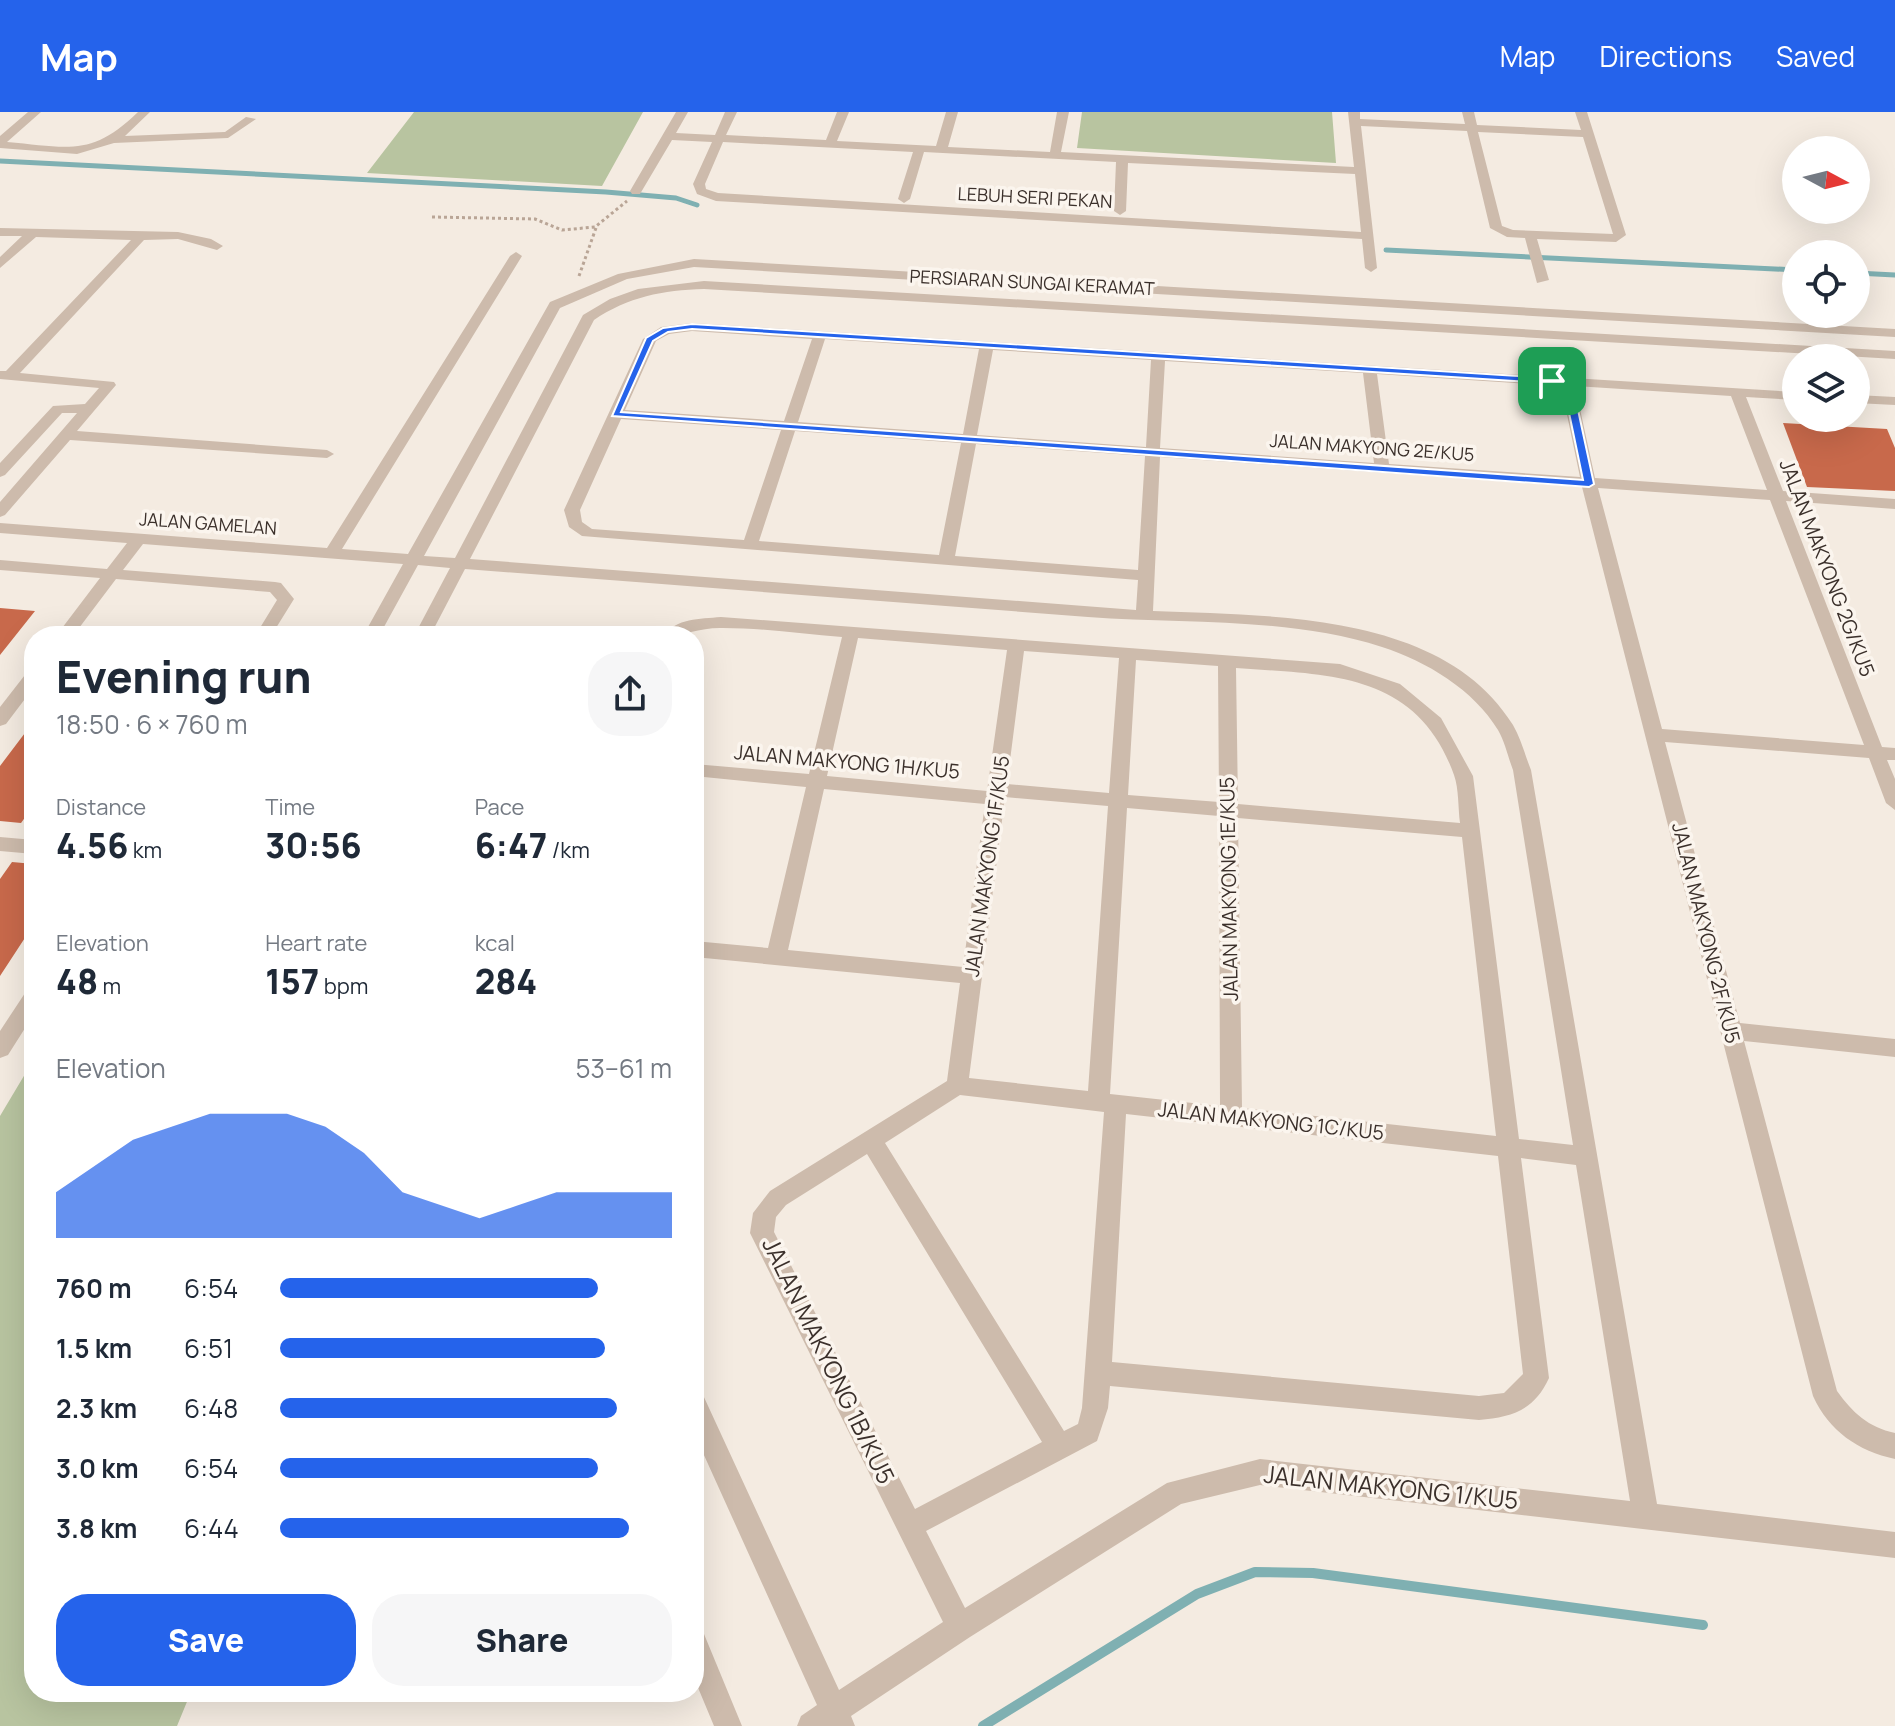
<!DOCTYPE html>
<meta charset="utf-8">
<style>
:root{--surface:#fff;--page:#f6f6f7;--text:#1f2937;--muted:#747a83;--accent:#2563eb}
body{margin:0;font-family:Manrope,sans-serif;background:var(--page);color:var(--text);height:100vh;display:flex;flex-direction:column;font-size:30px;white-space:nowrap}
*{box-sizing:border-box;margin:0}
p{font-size:26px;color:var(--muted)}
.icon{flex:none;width:44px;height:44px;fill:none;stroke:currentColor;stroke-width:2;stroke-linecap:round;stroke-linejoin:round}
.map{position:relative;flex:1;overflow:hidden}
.side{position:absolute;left:24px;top:514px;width:680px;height:1076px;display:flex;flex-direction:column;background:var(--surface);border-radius:32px;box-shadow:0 8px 32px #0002}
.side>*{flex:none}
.needle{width:52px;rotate:97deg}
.controls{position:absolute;left:1782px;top:24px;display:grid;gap:16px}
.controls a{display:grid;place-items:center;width:88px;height:88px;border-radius:50%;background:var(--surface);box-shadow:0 8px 32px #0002;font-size:40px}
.pin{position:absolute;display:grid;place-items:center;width:68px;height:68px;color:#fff;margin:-34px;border-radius:16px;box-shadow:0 4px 12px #0006}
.round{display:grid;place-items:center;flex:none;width:84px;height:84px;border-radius:32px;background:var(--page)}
.head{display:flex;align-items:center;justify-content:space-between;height:136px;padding:0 32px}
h1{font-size:44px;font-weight:800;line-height:60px}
.figures{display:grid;grid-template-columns:repeat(3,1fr);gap:12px;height:136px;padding:8px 32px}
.figures div{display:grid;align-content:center}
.figures b{font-size:34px;font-weight:800}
.figures small{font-size:22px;font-weight:400}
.figures p{font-size:22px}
.chart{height:224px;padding:16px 32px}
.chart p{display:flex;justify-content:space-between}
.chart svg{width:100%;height:144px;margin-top:8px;fill:var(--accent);opacity:.7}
.button{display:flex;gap:16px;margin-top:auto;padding:16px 32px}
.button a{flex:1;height:92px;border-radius:32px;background:var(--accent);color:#fff;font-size:32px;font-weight:800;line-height:92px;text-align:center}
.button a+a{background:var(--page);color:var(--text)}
ul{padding:0 32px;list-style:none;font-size:26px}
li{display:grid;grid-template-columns:128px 96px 1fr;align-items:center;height:60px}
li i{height:20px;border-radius:10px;background:var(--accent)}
header{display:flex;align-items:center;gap:48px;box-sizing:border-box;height:112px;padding:0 40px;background:var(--accent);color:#fff}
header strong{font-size:38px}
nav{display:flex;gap:44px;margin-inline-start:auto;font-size:28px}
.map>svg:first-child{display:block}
.green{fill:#b8c4a0}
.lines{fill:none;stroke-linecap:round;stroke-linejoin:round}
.stream-far1{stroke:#7fb0b2;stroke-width:5}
.stream{stroke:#7fb0b2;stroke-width:10}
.building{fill:#c8694b}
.path{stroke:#b9a596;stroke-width:3;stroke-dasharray:3 3;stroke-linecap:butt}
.minor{fill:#cdbbac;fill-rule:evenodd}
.route{fill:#2563eb;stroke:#fff;stroke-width:2;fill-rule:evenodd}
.labels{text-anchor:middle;stroke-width:7;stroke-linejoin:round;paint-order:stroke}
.far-street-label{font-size:18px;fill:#3b302b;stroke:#fbf5ee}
.street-label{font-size:20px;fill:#3b302b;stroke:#fbf5ee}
.near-street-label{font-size:24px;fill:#3b302b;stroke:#fbf5ee}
</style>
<header>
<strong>Map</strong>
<nav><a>Map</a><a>Directions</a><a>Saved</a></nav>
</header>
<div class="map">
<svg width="1895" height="1614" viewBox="0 0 1895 1614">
<rect width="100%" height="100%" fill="#f4ebe1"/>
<path class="green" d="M414,0H643L602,74L367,61Z
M1082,0H1332L1336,51L1077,36Z
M34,947V1580H191L177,1614H0V1004Z"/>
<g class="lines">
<path class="stream-far1" d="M0,49L606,80L676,86L697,93
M1386,138L1796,158
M1856,161L1895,163"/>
<path class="stream" d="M983,1614L1197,1482L1255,1460L1313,1461L1703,1513"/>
</g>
<path class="building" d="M1783,311L1887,317L1895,336V379L1807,375Z
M0,496L35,499L0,543Z
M34,609V693L21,711L0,709V654Z
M12,750L34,752V812L0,864V767Z"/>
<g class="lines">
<path class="path" d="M432,105L535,107L562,118L595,115L627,89
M579,164L597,113"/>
<path class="minor" d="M28,0H41L7,30C67,35 91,46 138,0H150L125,24L225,20L246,5L256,7L228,26L114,31L77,42L0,36V24Z
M676,0H688L676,21L715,23L725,0H737L726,23L826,28L837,0H849L837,29L936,34L946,0H958L948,35L1050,40L1057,0H1069L1061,40L1354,55L1348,0H1360V7L1465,12L1462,0H1474L1477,13L1581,18L1575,0H1587L1626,123L1616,130L1537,127L1549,168L1537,171L1525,126L1507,125L1490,116L1467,19L1361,14L1377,156L1371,160L1365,156L1362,127L716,89L697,82L693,72L712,30L672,28L640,82H632L630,79ZM1478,20L1583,25L1613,122L1513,118L1502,114ZM723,30L913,40L898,87L904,91L910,87L924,40L1116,50L1114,99L1120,103L1126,99L1128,51L1355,62L1361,120L718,81L706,77L705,72Z
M0,116L178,120L211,127L223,134L217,138L178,127L144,128L20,261L114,270L116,273L77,319L327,338L334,342L327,346L70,328L5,403L0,405V390L77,301H62L5,363L0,365V351L53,294L85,292L99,276L0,267V259H6L131,128L36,125L0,156V145L22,124H0Z
M516,140L522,144L342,437L408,442L550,190L618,162L694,147L1895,217V225L694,155L627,167L560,196L424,444L455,446L583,203L610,187L638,177L704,169L1895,239V247L704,177C663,178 628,185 594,208L470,447L1136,498L1138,468L582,424L569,415L564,398L643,227L661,215L692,211L1796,280V288L1746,285L1783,379L1895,387V397L1786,389L1882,635L1895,636V648H1887L1895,667V698L1886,691L1869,646L1665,630L1740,911L1895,927V945L1744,929L1837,1279C1853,1301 1868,1315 1895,1321V1347C1858,1339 1829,1319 1813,1284L1582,375L1160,345L1153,499C1269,504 1443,499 1513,613C1521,627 1525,643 1531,658L1657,1392L1895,1420V1446L1260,1373L1181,1392L970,1525L851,1604L855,1614H797L801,1604L817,1593L694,1321V1280L703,1283L839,1578L943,1510L750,1121L753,1101L770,1079L947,969L960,871L694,845V829L768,836L806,675L694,664V652L809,662L842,525C802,522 763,516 723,516C702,515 683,524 663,524C677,506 699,507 721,505L1340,552L1400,572L1441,606L1473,664L1519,1027L1573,1033L1513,658C1508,645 1505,630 1498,618C1474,578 1426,549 1382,535C1289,505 1184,512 1088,505C880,489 673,473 465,457L430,524H414L450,456L418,453L379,524H363L403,452L143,432L123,458L275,470L281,471L294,487L271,524H255L277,488L270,480L116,467L73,524H56L100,466L0,458V448L107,457L127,431L0,421V411L327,436L510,144ZM692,219L812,227L784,309L625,298L656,229L669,222ZM825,227L979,237L963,322L798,310ZM993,238L1151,248L1146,335L977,323ZM1165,249L1363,261L1374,351L1160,336ZM1377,262L1561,274L1580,365L1389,352ZM1575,274L1731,284L1767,378L1595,366ZM621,307L781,318L744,428L592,417L582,410L580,398ZM795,319L961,331L939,443L759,429ZM976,332L1145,344L1138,458L955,444ZM1598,376L1770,388L1864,633L1662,617ZM858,526L1007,538L987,679L827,664ZM1024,539L1119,546L1109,681L1007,672ZM1136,548L1218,554L1219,690L1128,683ZM1236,556C1328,563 1417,559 1454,663C1459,677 1458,696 1460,711L1238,692ZM824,677L985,692L963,855L788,838ZM1005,685L1108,694L1088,979L969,966ZM1127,696L1219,704L1220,994L1110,982ZM1238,706L1462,725L1496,1024L1242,996ZM960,983L1104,1000L1082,1296L1078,1312L1064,1319L885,1031ZM1126,1002L1498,1044L1523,1262L1504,1281L1479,1284L1112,1250ZM867,1042L1042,1330L915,1397L774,1120L776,1105L786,1093ZM1521,1046L1576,1053L1630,1389L1260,1347L1167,1371L965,1496L926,1419L1097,1329L1108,1296L1110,1274L1479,1308C1511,1305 1534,1299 1549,1266Z
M1856,283L1895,285V293L1856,291Z
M34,557V575L6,612L0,614V595L28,559Z
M0,725L34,728V742L0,739Z
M34,876V902L8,943L0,946V919L27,878Z
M694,1518L704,1522L742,1614H714L694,1566Z"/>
</g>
<path class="route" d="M692,212L1567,267L1572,270L1594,372L1589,375L612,304L646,226L663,216ZM692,217L1563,272L1583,368L621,300L653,229L668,220Z"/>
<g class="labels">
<g class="far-street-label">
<text transform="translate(1035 86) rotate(3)" y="6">LEBUH SERI PEKAN</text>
<text transform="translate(1032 171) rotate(3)" y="6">PERSIARAN SUNGAI KERAMAT</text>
<text transform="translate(1372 336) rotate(4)" y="6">JALAN MAKYONG 2E/KU5</text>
<text transform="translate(208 412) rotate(4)" y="6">JALAN GAMELAN</text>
</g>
<g class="street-label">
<text transform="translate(1827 456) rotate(69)" y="7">JALAN MAKYONG 2G/KU5</text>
<text transform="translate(847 650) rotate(5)" y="7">JALAN MAKYONG 1H/KU5</text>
<text transform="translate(987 754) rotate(-82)" y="7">JALAN MAKYONG 1F/KU5</text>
<text transform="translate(1229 777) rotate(-91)" y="7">JALAN MAKYONG 1E/KU5</text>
<text transform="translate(1706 821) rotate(76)" y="7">JALAN MAKYONG 2F/KU5</text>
<text transform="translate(1271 1009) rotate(6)" y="7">JALAN MAKYONG 1C/KU5</text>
</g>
<g class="near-street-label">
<text transform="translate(828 1249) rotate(64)" y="8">JALAN MAKYONG 1B/KU5</text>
<text transform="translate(1391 1376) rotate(6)" y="8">JALAN MAKYONG 1/KU5</text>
</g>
</g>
</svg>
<div class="controls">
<a><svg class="needle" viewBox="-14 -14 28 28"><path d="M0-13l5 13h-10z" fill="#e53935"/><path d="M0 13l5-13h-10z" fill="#747a83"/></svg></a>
<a><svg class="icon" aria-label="locate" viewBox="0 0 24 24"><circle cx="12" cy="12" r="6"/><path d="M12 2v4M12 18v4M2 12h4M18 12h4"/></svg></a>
<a><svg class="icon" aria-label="layers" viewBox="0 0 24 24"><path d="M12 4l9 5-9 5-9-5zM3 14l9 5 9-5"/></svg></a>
</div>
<div class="pin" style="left:1552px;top:269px;background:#1e9e55"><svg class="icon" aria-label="arrive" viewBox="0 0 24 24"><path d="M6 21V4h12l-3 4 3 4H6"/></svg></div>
<section class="side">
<div class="head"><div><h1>Evening run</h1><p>18:50 · 6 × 760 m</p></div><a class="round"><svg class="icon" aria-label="share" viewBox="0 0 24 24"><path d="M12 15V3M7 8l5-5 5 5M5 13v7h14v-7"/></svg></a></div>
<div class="figures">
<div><p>Distance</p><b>4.56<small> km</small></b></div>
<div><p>Time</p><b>30:56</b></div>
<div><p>Pace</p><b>6:47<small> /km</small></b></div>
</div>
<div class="figures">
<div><p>Elevation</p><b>48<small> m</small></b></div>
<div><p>Heart rate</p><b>157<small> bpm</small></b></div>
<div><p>kcal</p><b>284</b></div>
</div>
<div class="chart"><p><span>Elevation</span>53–61 m</p>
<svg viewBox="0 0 160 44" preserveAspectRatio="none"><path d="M0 44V30L10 22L20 14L30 10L40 6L50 6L60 6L70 10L80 18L90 30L100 34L110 38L120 34L130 30L140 30L150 30L160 30V44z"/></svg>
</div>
<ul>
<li><b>760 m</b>6:54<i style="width:81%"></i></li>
<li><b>1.5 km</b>6:51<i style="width:83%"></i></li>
<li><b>2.3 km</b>6:48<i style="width:86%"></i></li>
<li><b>3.0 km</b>6:54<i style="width:81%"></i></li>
<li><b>3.8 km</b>6:44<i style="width:89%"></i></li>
</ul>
<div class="button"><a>Save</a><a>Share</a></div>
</section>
</div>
